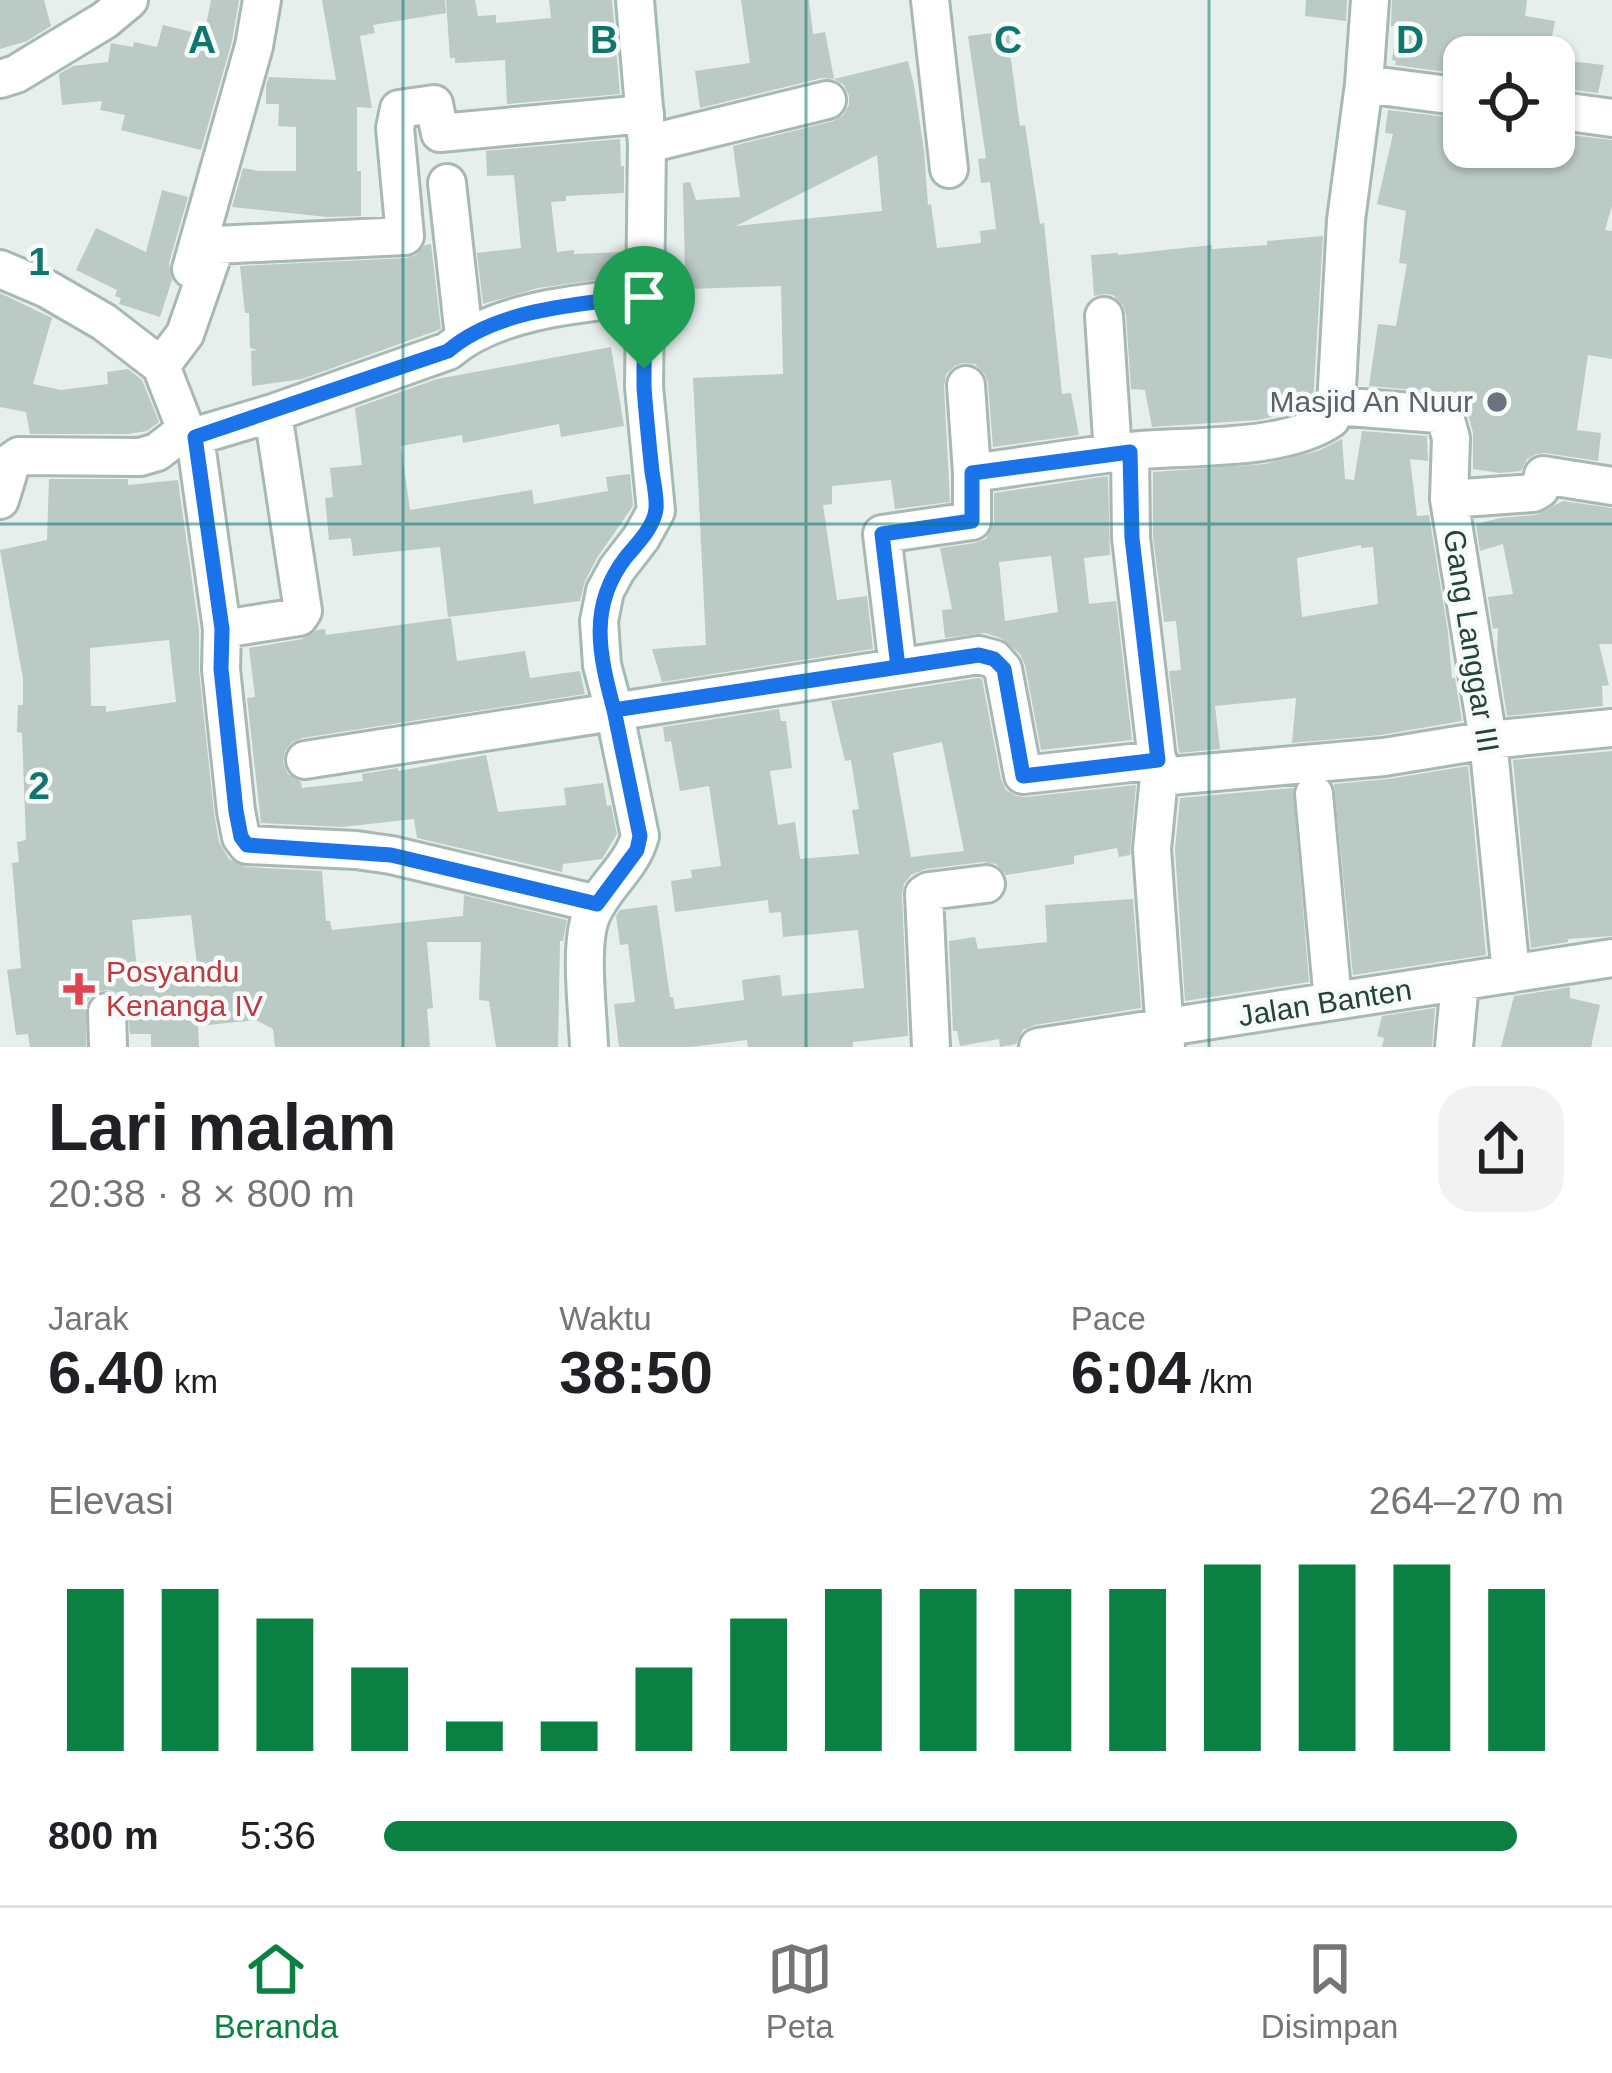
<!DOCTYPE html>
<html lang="id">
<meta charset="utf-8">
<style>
:root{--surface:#fff;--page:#f2f2f2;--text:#202124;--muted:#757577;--line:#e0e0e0;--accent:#0b8043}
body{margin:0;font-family:Arial,sans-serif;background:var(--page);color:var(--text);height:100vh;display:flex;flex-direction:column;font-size:45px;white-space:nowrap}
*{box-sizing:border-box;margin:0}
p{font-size:39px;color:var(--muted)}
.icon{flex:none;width:66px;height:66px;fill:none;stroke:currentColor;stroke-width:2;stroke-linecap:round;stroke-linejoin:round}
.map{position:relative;height:1047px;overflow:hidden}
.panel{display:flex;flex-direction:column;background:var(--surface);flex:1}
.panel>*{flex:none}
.fabs{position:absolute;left:1443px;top:36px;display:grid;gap:24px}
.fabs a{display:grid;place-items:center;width:132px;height:132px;border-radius:24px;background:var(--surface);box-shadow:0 3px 9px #0004;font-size:60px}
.pin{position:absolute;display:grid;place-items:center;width:102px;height:102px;color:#fff;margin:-123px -51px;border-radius:50% 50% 50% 0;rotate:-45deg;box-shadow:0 0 12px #0007}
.pin .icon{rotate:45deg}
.round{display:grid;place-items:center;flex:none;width:126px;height:126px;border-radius:36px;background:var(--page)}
.summary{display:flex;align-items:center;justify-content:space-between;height:204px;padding:0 48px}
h1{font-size:66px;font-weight:800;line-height:90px}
.figures{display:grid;grid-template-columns:repeat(3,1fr);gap:18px;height:204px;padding:12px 48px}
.figures div{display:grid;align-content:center}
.figures b{font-size:60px;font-weight:800}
.figures small{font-size:33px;font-weight:400}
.figures p{font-size:33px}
.chart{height:336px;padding:24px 48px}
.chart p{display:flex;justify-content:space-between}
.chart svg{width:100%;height:216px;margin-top:12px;stroke:var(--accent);stroke-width:6}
ul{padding:0 48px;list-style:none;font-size:39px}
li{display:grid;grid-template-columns:192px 144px 1fr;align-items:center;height:90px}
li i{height:30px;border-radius:15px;background:var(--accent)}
.dock{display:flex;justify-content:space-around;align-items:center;height:168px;border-top:3px solid var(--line);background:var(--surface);font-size:33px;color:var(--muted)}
.dock a{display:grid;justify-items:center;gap:6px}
.dock .on{color:var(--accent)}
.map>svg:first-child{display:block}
.building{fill:#bbcac4;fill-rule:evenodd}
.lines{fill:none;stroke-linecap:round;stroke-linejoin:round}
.street-casing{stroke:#a8b8b2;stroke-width:42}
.secondary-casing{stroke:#a4bbb3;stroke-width:42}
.street{stroke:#fff;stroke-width:36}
.secondary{stroke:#fff;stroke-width:36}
.route-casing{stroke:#fff;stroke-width:24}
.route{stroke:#1a73e8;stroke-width:15}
.grid{fill:none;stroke:#0f766e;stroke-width:3;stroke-opacity:0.55}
.worship-dot{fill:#6b7280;stroke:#f7fbf9;stroke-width:4.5}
.health-dot{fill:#e0444e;stroke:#f7fbf9;stroke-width:4.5}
.labels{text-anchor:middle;stroke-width:9;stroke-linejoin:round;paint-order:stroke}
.worship-label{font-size:30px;fill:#5b616d;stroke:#f7fbf9;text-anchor:end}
.street-label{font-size:30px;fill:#24423a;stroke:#f7fbf9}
.health-label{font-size:30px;fill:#be3a42;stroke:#f7fbf9;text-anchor:start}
.grid-label{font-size:39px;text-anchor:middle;font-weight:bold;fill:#0f766e;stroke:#f7fbf9;stroke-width:9;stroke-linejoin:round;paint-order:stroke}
</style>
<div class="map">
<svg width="1612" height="1047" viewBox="0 0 1612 1047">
<rect width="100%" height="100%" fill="#e6efeb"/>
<path class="building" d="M0,0H44L51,26L27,41L0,49Z
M211,0H239L232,41L201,150L121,130L125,115L100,110L102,101L62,105L59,74L73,66L108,62L111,43L133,47L134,42L157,47L163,25L204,35Z
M322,0H445L446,13L373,25L375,33L360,36L372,108L357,107V171H361V216L327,217L232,207L243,168L258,171H296V127L278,126L279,104H266V85L269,77L336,80Z
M446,0H475L478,16L496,15V23L551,18L549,0H612L620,94L507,104L505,60L455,63V58H450Z
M741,0H809L813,34L825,32L834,79L822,78L700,108L695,71L750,63Z
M1306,0H1347L1346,21L1305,16Z
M1392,0H1527L1525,16L1555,21L1548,57H1463L1461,74L1395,65L1396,61L1392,60L1397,27L1391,26Z
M1009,31L1011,60L1020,126L1025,125L1040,224L1044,223L1062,394L1071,393L1079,435L993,447L988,383L985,374L975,364L963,363L955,366L946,374L944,387L950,502L895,509L891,480L832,486V504L823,505L837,600L867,596L873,649L662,682L652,649L706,645L693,378L783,374L781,286L689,289L685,274L683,183L690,182L696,200L740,197L733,146L833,121L843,115L849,105V96L844,85L834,79L908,61L914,85L924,150L928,205L931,204L937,248L981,243L980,231L996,229L990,182L981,183L978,159L986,158L968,36ZM877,155L882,211L736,226L802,193Z
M1560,60L1604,65L1598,93L1555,88Z
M1388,110L1464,119V147H1554V133L1612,140V206L1605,230L1612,231V359L1588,355L1577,430L1601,433L1598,461L1545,453L1536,454L1527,459L1521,471L1500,473L1473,469V433L1468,414L1458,401L1439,392L1369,386L1378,324L1396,326L1407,264L1399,263L1406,211L1377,204L1393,134L1385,133Z
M620,139L621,166H624V193L566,196V201L551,202L557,252L574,250V254L623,252V276L538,288L483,304L477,253L521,248L514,175L487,176L486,151Z
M162,190L188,197L169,263L172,280L160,317L119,304L121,298L115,296L117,290L76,270L96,228L146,252Z
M1323,236L1313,403L1282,415L1258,420L1152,427L1145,390L1131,389L1126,315L1123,305L1113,295L1104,294L1094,296L1091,255L1118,253V255L1212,245V249L1267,245V241Z
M431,244L441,329L302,379L252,386L251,351L258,350L250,348L249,313H245L240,266L406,258L416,255L425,245Z
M0,293L52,318L33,384L61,390L108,384L107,372L128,369L142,380L159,422L147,431L129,434H30L26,412L0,407Z
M611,347L624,426L561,437L559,424L463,443L462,435L401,446L410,510L532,490L534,504L608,491L606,477L630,474L633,506L597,558L585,581L580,601L448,617L440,547L353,556L351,538L329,540L325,498L333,497L330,468L362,465L355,408L437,379Z
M1362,431L1427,436L1428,461L1410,459L1417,516L1429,515L1448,632L1452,678H1455L1462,721L1381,735L1292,743L1296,698L1215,706L1220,749L1179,753L1169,671L1181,670L1176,621L1164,622L1153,537V472L1265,464L1318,451L1342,439L1345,479L1354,480ZM1361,545V548L1373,547L1378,604L1302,617L1297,558Z
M1108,476L1110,555L1084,558L1089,604L1116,601L1132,740L1041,750L1025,665L1020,654L1001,638L985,633L945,638L942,610L952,609L940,548L975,543L986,539L994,522V493ZM1051,556L1058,612L1005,621L999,562Z
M49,479H128V485L178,480L199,630V671L214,813L219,842L229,859L246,867L322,871L326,921H330L332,930L463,916L464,895L567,920L563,941H560L558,1047H496L489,1001L479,1000L481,942H427L433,1008L427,1009L430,1047H275L273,1029L256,1020L198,1026L199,1047H151V1034H130L127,1001L119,993L108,990L96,992L87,1002L86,1047H30L28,1034L16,1035L7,970L21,968L12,863L19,862L17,842L26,840L22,733L17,732L18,705H23V679L0,550L47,540ZM169,640L176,702L106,712V706H91L90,648ZM191,915L197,965L137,971L132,920Z
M1563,501L1612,508V644H1599L1609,685L1602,686L1603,706L1507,716L1497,652L1498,628L1493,629L1488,597L1513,594L1503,544L1480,551L1476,524L1500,518L1536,515Z
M451,618L457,661L525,651L530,678L580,671L585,694L302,738L292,742L285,751L283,762L287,773L301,782L302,788L363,781L362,774L398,768V771L486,755L498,812L566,805L564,788L603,783L607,806L611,805L617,834L602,859L563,864L562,872L417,838L414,819L342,827L261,823L247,698L255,697L249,648L302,639L317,630L325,629L326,635Z
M978,678L982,679L1001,779L1006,790L1016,796L1025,797L1136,785L1130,855L1119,857L1117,848L1074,856V864L1006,875L996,864L983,862L926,869L911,875L904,884L902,895L908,1036L853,1042V1047H748L747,1040L690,1047H619L614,1004L635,1002L628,944L620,945L616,916L620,910L657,905L670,997H673L675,1009L744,1000L742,980L780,975L782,996L864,988L858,930L783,937L781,912L769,913L768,900L675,912L671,881L692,878L691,870L721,866L709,786L680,791L671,741L665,742L663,727L779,709L781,721H786L792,768L770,771L778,825L795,822L800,859L859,854L852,810L859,809L851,760L845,761L831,701ZM942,742L964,851L911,857L893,753Z
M1612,751V936L1568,939V942L1531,948L1513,760Z
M1468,766L1486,955L1353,975L1334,784L1388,779Z
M1293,788L1309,982L1185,1001L1175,849L1180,798Z
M1133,899L1141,1008L1035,1025L1023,1030L1016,1044L1000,1047L999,1039L960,1046L957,1031H953L949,941L975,937L978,949L1047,942L1045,905Z
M1570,987V998L1600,1005L1591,1047H1501L1514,996Z
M1435,1008L1432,1047H1382L1384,1038L1377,1036L1382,1016Z"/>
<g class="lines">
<defs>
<path id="street" d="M930,0L949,169
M0,79L16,74L105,20L129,0
M1364,84L1464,97
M1554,110L1612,118
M647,144L827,100
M447,183L464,336
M0,269L47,289L104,322L161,366L189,438L273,413L448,351C497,309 583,303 646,296
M191,269L254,46L262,0
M1104,316L1113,454
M161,366L185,334L216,245L405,236L395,128L399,109L434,104L440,133L645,114
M1336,406L1437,414L1446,420L1451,438L1449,499L1488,740L1511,974
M195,437L222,629L221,669L236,811L241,837L247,845L356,850L391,855L597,904
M1130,451L1131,538L1159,777L1152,849L1166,1047
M972,473C1025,466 1077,457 1130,451C1187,445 1283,452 1331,419L1336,406L1346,220L1364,84L1370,0
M1449,499L1533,493L1540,489L1543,475L1612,486
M0,500L12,461L19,456L140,457L157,452L184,431
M222,629L299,617L303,611L273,413
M898,667L882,534L972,521V473L966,385
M305,760L979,655L994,659L1003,669L1023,775L1158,760
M1159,777L1384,757L1488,740L1612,728
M1314,794L1333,1001
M107,1012L108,1047
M931,1047L924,894L929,891L986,884
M1038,1047L1612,958
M1454,1047L1460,982"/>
<path id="secondary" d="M589,1047C588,1013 579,945 591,916C603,886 632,867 640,836L614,710L602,665L599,621L605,591L617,569L641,538L656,511L644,387L647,144L635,0"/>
</defs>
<use href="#street" class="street-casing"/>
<use href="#secondary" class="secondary-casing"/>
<use href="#street" class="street"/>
<use href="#secondary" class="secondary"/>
</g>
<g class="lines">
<defs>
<path id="route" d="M644,369L646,296C583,304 497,308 448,351L195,437L222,629L221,669L236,811L241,837L247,845L391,855L597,904L637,850L640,836L614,710L979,655L994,659L1004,669L1023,776L1158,760L1132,538L1130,452L972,473V521L882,534L898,667L614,710C599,654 588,606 626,557C637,544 654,527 656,509C657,497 654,484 652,472C649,443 646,415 644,387V369"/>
</defs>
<use href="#route" class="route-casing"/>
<use href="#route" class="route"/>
</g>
<path class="grid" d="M403,0V1047M806,0V1047M1209,0V1047M0,524H1612"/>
<circle class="worship-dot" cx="1497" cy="402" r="12"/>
<path class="health-dot" d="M73 971h12v12h12v12h-12v12h-12v-12h-12v-12h12z"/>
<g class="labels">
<g class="worship-label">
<text x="1473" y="412">Masjid An Nuur</text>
</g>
<g class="street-label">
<text transform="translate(1471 641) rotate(81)" y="10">Gang Langgar III</text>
<text transform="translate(1325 1003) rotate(-9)" y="10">Jalan Banten</text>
</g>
<g class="health-label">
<text x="106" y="982">Posyandu<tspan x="106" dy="34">Kenanga IV</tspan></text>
</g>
</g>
<g class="grid-label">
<text x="202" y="53">A</text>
<text x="604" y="53">B</text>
<text x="1008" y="53">C</text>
<text x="1410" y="53">D</text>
<text x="39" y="275">1</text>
<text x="39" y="799">2</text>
</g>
</svg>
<div class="fabs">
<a><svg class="icon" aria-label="locate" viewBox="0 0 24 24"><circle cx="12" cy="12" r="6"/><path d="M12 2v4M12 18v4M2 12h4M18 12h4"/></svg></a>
</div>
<div class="pin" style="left:644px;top:369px;background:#1e9e55"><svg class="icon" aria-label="arrive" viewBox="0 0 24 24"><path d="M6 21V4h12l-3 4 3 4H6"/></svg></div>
</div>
<section class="panel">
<div class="summary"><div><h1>Lari malam</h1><p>20:38 · 8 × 800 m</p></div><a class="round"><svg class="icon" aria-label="share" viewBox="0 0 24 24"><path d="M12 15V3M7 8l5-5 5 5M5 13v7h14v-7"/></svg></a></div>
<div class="figures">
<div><p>Jarak</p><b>6.40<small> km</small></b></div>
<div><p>Waktu</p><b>38:50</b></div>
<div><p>Pace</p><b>6:04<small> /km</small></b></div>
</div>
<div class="chart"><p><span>Elevasi</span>264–270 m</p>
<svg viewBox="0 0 160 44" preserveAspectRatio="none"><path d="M5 44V11M15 44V11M25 44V17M35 44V27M45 44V38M55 44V38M65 44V27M75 44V17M85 44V11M95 44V11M105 44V11M115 44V11M125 44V6M135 44V6M145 44V6M155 44V11"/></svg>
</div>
<ul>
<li><b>800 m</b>5:36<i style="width:96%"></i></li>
</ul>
</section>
<nav class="dock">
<a class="on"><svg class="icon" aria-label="home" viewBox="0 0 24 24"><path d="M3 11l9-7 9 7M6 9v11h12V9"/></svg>Beranda</a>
<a><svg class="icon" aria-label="map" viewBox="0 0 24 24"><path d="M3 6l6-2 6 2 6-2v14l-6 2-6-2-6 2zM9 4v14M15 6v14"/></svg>Peta</a>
<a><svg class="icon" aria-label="saved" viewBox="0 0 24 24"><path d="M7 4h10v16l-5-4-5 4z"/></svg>Disimpan</a>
</nav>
